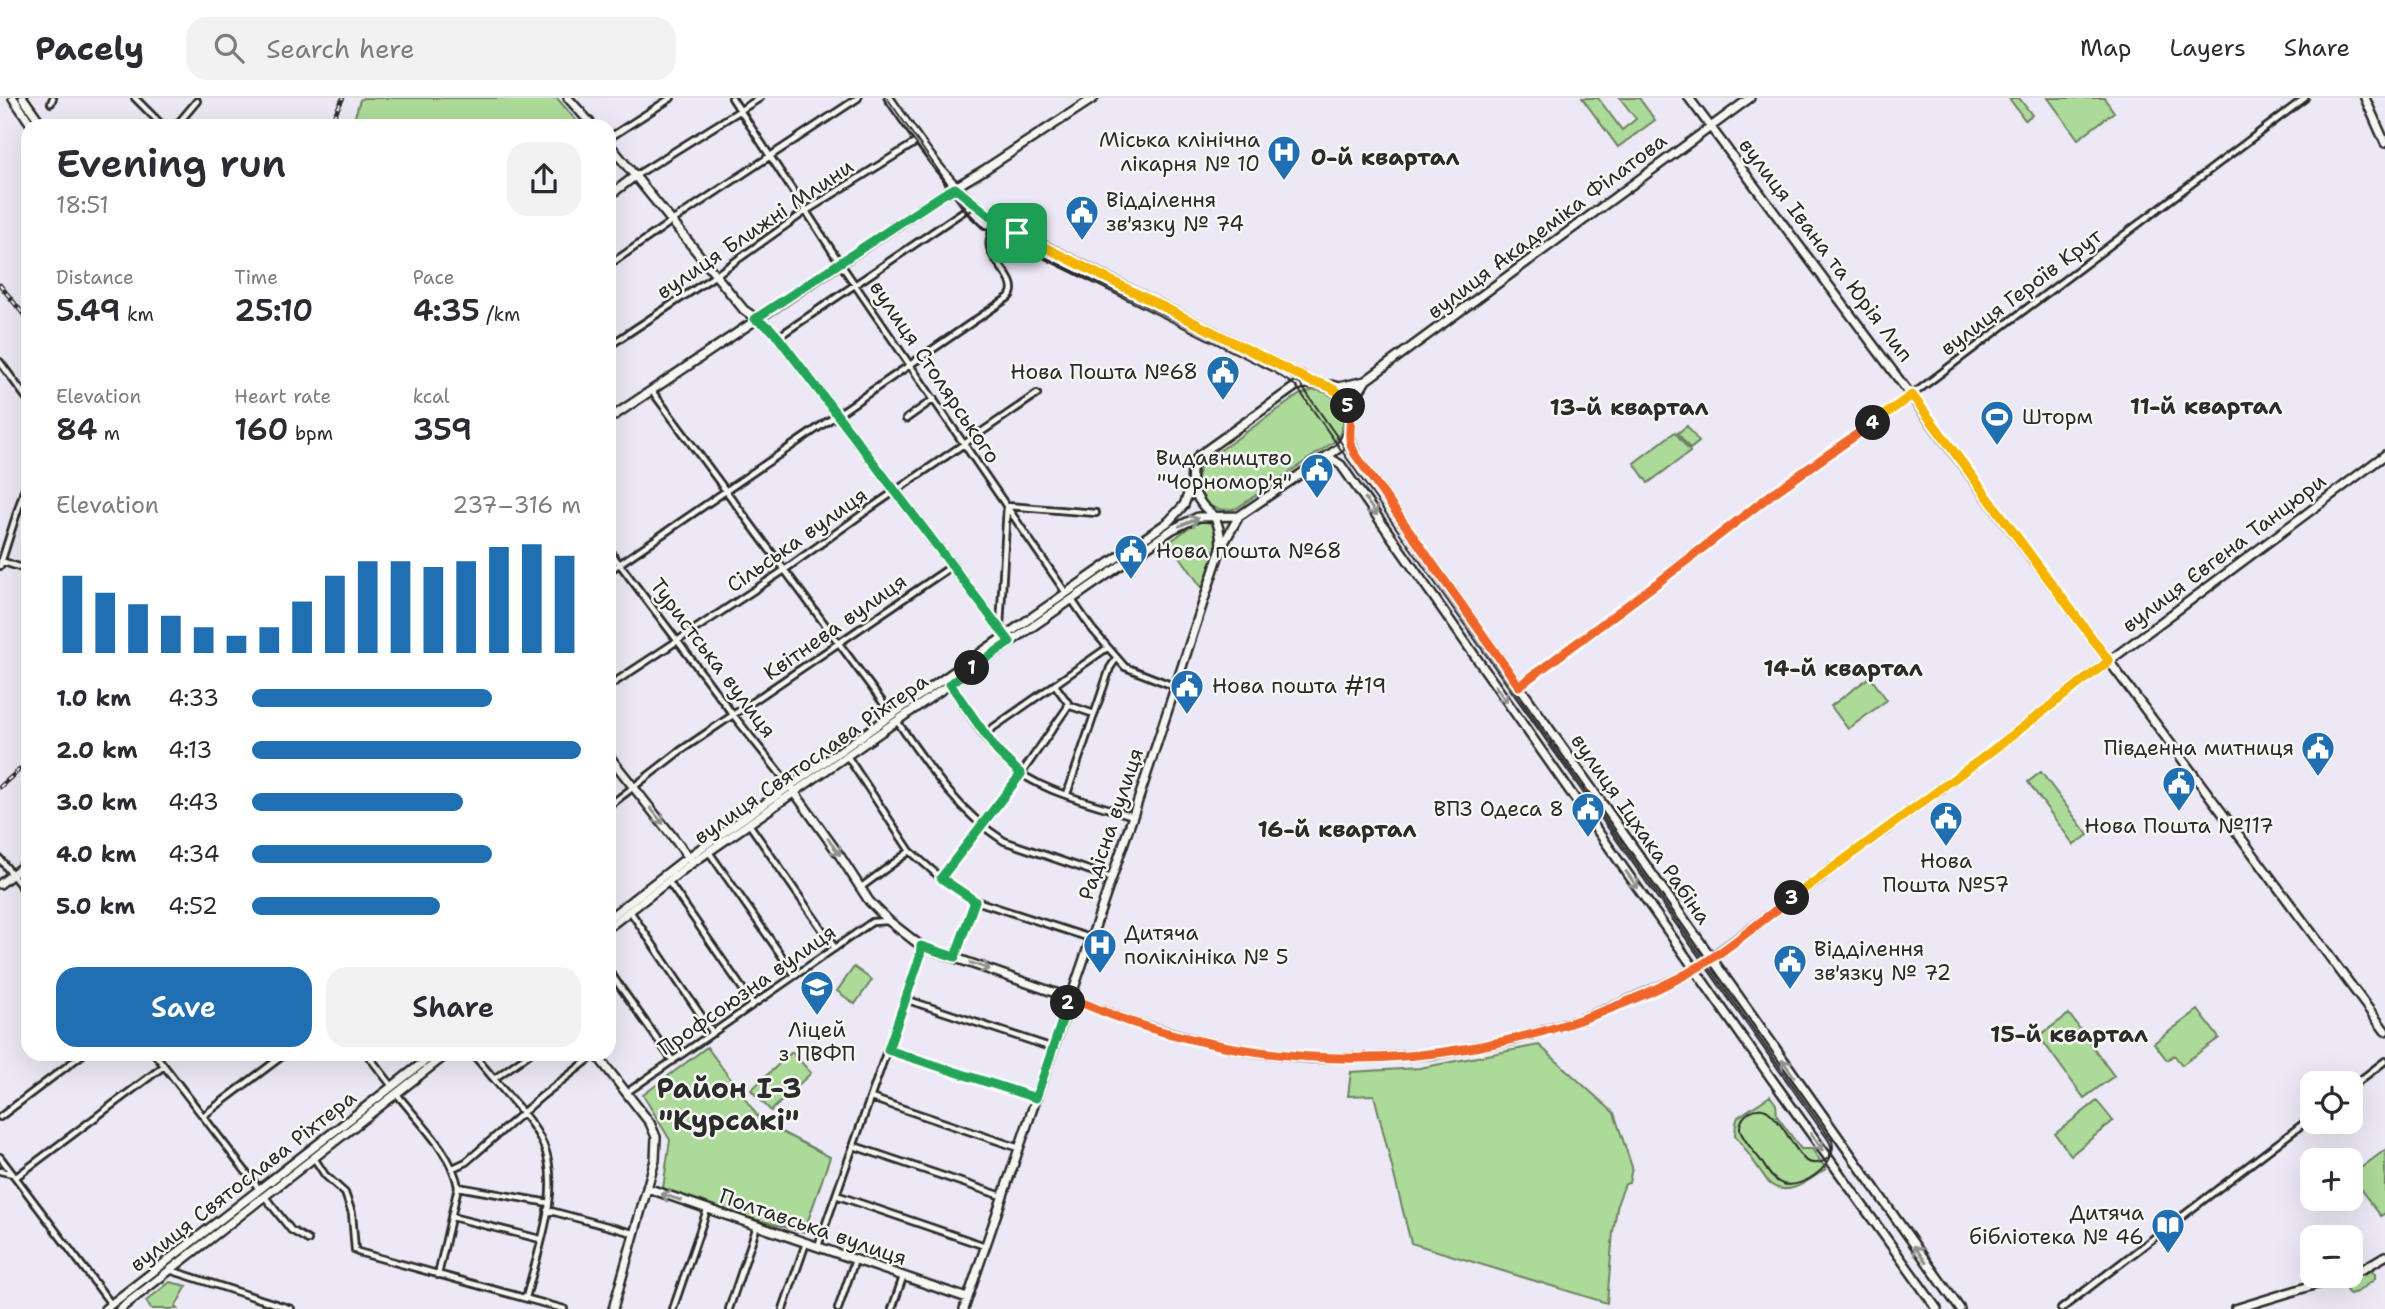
<!DOCTYPE html>
<meta charset="utf-8">
<style>
:root{--surface:#fff;--page:#f2f2f3;--text:#2b2b33;--muted:#7c7c81;--line:#e1e1e2;--accent:#1f6fb2}
body{margin:0;font-family:"Shantell Sans",sans-serif;background:var(--page);color:var(--text);height:100vh;display:flex;flex-direction:column;font-size:26px;white-space:nowrap}
*{box-sizing:border-box;margin:0}
p{font-size:23px;color:var(--muted)}
.icon{flex:none;width:38px;height:38px;fill:none;stroke:currentColor;stroke-width:2;stroke-linecap:round;stroke-linejoin:round}
.map{position:relative;flex:1;overflow:hidden}
.sheet{position:absolute;left:21px;top:21px;width:595px;height:942px;display:flex;flex-direction:column;background:var(--surface);border-radius:21px;box-shadow:0 7px 28px #0002}
.sheet>*{flex:none}
.fabs{position:absolute;left:2300px;top:973px;display:grid;gap:14px}
.fabs a{display:grid;place-items:center;width:63px;height:63px;border-radius:14px;background:var(--surface);box-shadow:0 7px 28px #0002;font-size:35px}
.pin{position:absolute;display:grid;place-items:center;width:60px;height:60px;color:#fff;margin:-30px;border-radius:14px;box-shadow:0 4px 10px #0006}
.km{position:absolute;width:35px;height:35px;margin:-18px;border-radius:50%;background:#222;color:#fff;font-size:19px;line-height:35px;text-align:center}
.round{display:grid;place-items:center;flex:none;width:74px;height:74px;border-radius:21px;background:var(--page)}
.head{display:flex;align-items:center;justify-content:space-between;height:119px;padding:0 35px}
h1{font-size:38px;font-weight:600;line-height:52px}
.metrics{display:grid;grid-template-columns:repeat(3,1fr);gap:10px;height:119px;padding:7px 35px}
.metrics div{display:grid;align-content:center}
.metrics b{font-size:30px;font-weight:600}
.metrics small{font-size:19px;font-weight:400}
.metrics p{font-size:19px}
.chart{height:196px;padding:14px 35px}
.chart p{display:flex;justify-content:space-between}
.chart svg{width:100%;height:126px;margin-top:7px;stroke:var(--accent);stroke-width:6}
.primary-button{display:flex;gap:14px;margin-top:auto;padding:14px 35px}
.primary-button a{flex:1;height:80px;border-radius:21px;background:var(--accent);color:#fff;font-size:28px;font-weight:600;line-height:80px;text-align:center}
.primary-button a+a{background:var(--page);color:var(--text)}
ul{padding:0 35px;list-style:none;font-size:23px}
li{display:grid;grid-template-columns:112px 84px 1fr;align-items:center;height:52px}
li i{height:18px;border-radius:9px;background:var(--accent)}
header{display:flex;align-items:center;gap:42px;box-sizing:border-box;height:98px;padding:0 35px;background:var(--surface);border-bottom:2px solid var(--line)}
header strong{font-size:33px}
nav{display:flex;gap:38px;margin-inline-start:auto;font-size:24px}
.search{width:490px;height:63px;background:var(--page);display:flex;align-items:center;gap:18px;box-sizing:border-box;padding:0 24px;border-radius:21px;color:var(--muted);font-size:26px}
.map>svg:first-child{display:block}
.green{fill:#acda98;stroke:#6c8262;stroke-width:2}
.lines{fill:none;stroke-linecap:round;stroke-linejoin:round}
.street-casing{stroke:#2b2b2b;stroke-width:10}
.secondary-casing{stroke:#2b2b2b;stroke-width:12}
.street{stroke:#f6f6f2;stroke-width:4.5}
.secondary{stroke:#f6f6f2;stroke-width:7}
.tram{stroke:#2b2b2b;stroke-width:2}
.rail-casing{stroke:#2b2b2b;stroke-width:4.5}
.rail{stroke:#f6f6f2;stroke-width:2;stroke-dasharray:5;stroke-linecap:butt}
.oneway{stroke:#90908e}
.split-1-casing{stroke:#fff;stroke-width:14}
.split-2-casing{stroke:#fff;stroke-width:14}
.split-3-casing{stroke:#fff;stroke-width:14}
.split-4-casing{stroke:#fff;stroke-width:14}
.split-5-casing{stroke:#fff;stroke-width:14}
.split-6-casing{stroke:#fff;stroke-width:14}
.split-1{stroke:#22a559;stroke-width:9}
.split-2{stroke:#22a559;stroke-width:9}
.split-3{stroke:#f0652b;stroke-width:9}
.split-4{stroke:#f5b400;stroke-width:9}
.split-5{stroke:#f0652b;stroke-width:9}
.split-6{stroke:#f5b400;stroke-width:9}
.labels{text-anchor:middle;stroke-width:5;stroke-linejoin:round;paint-order:stroke}
.poi-label{font-size:21px;fill:#2b2b2b;stroke:#f6f6f2;text-anchor:end}
.street-label{font-size:21px;fill:#2b2b2b;stroke:#f6f6f2}
.neighbourhood-label{font-size:23px;font-weight:bold;fill:#2b2b2b;stroke:#f6f6f2}
.district-label{font-size:28px;font-weight:bold;fill:#2b2b2b;stroke:#f6f6f2}
</style>
<header>
<strong>Pacely</strong>
<div class="search"><svg class="icon" aria-label="search" viewBox="0 0 24 24"><circle cx="10" cy="10" r="6"/><path d="M15 15l6 6"/></svg>Search here</div>
<nav><a>Map</a><a>Layers</a><a>Share</a></nav>
</header>
<div class="map">
<svg width="2385" height="1211" viewBox="0 0 2385 1211">
<rect width="100%" height="100%" fill="#ece8f5"/>
<filter id="ink" filterUnits="userSpaceOnUse"><feTurbulence type="fractalNoise" baseFrequency=".0143" numOctaves="2"/><feDisplacementMap in="SourceGraphic" scale="14" xChannelSelector="R" yChannelSelector="G"/><feConvolveMatrix kernelMatrix="1 2 1 2 8 2 1 2 1" color-interpolation-filters="sRGB"/></filter>
<g filter="url(#ink)">
<path class="green" d="M363,0H557L581,28H352L360,2Z
M1582,0H1598L1622,32L1636,21L1620,0H1639L1655,22L1618,49Z
M2009,0H2019L2032,17L2025,22Z
M2048,0H2104L2114,14L2078,41Z
M1314,292C1342,294 1352,322 1335,343L1237,410C1206,420 1184,387 1205,363L1299,297Z
M1687,328L1699,344L1690,351L1678,335Z
M1675,334L1690,354L1648,385L1634,365Z
M1204,423C1234,430 1209,471 1202,490L1170,444L1192,427Z
M1870,579L1887,602L1848,631L1831,608Z
M2041,674L2088,737L2074,747L2028,684Z
M854,869L872,882L855,906L837,893Z
M2198,912L2219,940L2182,967L2174,957L2167,962L2154,945Z
M2069,916L2114,978L2084,1000L2039,938Z
M1539,947L1614,1015L1632,1069L1629,1085L1625,1086L1618,1104L1613,1134L1607,1205L1411,1145L1374,997L1348,998L1351,974L1420,970Z
M707,949L762,1024L830,1059L804,1134L662,1097L670,1042L643,997Z
M792,954L811,975L771,1013L751,992Z
M1770,998L1776,1006L1777,1018L1801,1051H1812L1826,1071C1809,1082 1788,1101 1769,1085L1735,1037L1736,1025L1738,1019Z
M2097,1003L2113,1023L2071,1057L2055,1036Z
M2385,1052V1115L2381,1118L2350,1078Z
M2370,1172L2375,1176V1181L2357,1194L2349,1196L2344,1189L2346,1182Z
M170,1184L187,1188L175,1209L177,1211H151L146,1203Z"/>
<g class="lines">
<defs>
<path id="street" d="M135,0L163,28
M732,0L840,165L1066,495
M51,5L53,0
M176,28L197,3
M609,40L671,0
M635,78L760,0
M609,167L672,123L858,0
M778,239L974,106
M609,248L716,177L806,113L918,43
M0,264L28,302
M652,293L892,617
M906,321L934,301
M609,452L734,618L790,688
M1,463L28,472
M0,468L28,380
M609,473L1009,199C1021,184 993,166 990,150C988,141 993,132 996,123
M1072,502L1092,531L1125,569L1176,589
M1000,529L1007,408L1096,415
M949,586C968,612 984,643 1008,665C1038,694 1093,705 1133,718
M609,588L783,473L872,409L1037,296
M1519,588L1668,477L1772,396L1912,297L2305,0
M1068,607L1094,616
M897,623C928,668 957,713 1004,743L1111,780
M984,636L1107,550
M847,658L910,753L941,780L973,802L1090,840
M1067,696L1110,570L1116,561
M609,708L680,653L952,468
M749,726L835,850
M709,754L795,877
M0,761L28,797
M941,780L1021,676L1067,610L1068,605L1055,587
M668,783L753,906
M860,790L910,753
M630,813L713,935
M955,859L975,803
M609,873L673,963
M905,901L1053,950
M888,952L1036,1000
M155,956L260,1092
M367,956L392,988
M473,956L494,981
M2350,990L2385,963
M626,995L872,824L888,823
M397,996C417,1022 453,1056 458,1089L438,1177
M871,1000L1019,1050
M203,1018L285,956
M0,1019L83,956
M854,1048L1002,1098
M0,1059L111,1206
M314,1060L325,1077L345,1095L352,1115L355,1152L358,1154L564,1211
M453,1070L466,1064L542,998L596,956
M0,1073L13,1076
M16,1079L164,968
M458,1089L549,1105
M836,1097L985,1148
M265,1099L291,1132L308,1142
M547,1112L633,1135
M452,1119L540,1141
M818,1148L920,859L921,849
M170,1172L291,1211
M526,1200C537,1155 563,1091 543,1046C533,1023 510,1001 494,981L529,956
M673,1211L707,1112
M729,1211L757,1128
M783,1211L806,1145
M838,1211L855,1162
M892,1211L903,1179
M2061,1211L2312,1019"/>
<path id="secondary" d="M13,0L32,28
M23,0L43,28
M568,0L593,28
M889,0C923,49 947,88 996,123L1312,284
M1689,0L2385,933
M2365,0L2385,45
M609,46L744,212L770,230L778,239L1007,540
M609,98L635,78
M1331,287L1339,289L1365,283L1750,0
M1351,314L1356,298L1365,284
M609,321L942,97L984,72L1094,0
M1349,336L1355,356L1960,1211
M1327,358L1341,367L1771,980L1937,1211
M609,658L691,762
M790,688L840,758L869,803L889,823L921,848L1070,900L1131,924L1204,944L1256,954L1311,960H1372L1435,956L1512,942L1576,923L1620,906L1679,880L1703,866L1985,658L2109,563L2385,357
M0,786L28,764
M609,820L684,762L1168,424L1184,407L1191,388
M609,829L688,768L1173,431L1198,419L1239,418L1339,350C1368,315 1338,276 1296,288L1198,358C1188,373 1190,390 1201,405C1204,410 1209,413 1213,417C1220,427 1221,439 1221,450
M596,956L650,1025L656,1039L655,1062L613,1211
M647,1090L967,1200
M2350,1175L2363,1171L2385,1158
M105,1211L434,956
M120,1211L447,956
M964,1211L1133,718L1221,450L1239,418
M2235,1211L2343,1178"/>
</defs>
<use href="#street" class="street-casing"/>
<use href="#secondary" class="secondary-casing"/>
<use href="#street" class="street"/>
<use href="#secondary" class="secondary"/>
<path class="tram" d="M883,0L966,115L982,130L1272,273L1296,288L1822,1033C1825,1037 1830,1043 1831,1048C1833,1064 1816,1068 1806,1063C1792,1049 1785,1028 1770,1015C1759,1004 1739,1016 1740,1031C1742,1042 1755,1054 1761,1063C1767,1072 1772,1082 1783,1086C1803,1092 1839,1065 1832,1043L1526,610L1301,287L1288,277L983,129L967,113L887,0"/>
<defs>
<path id="rail" d="M329,28L343,0
M0,187L28,222
M0,689L28,664"/>
</defs>
<use href="#rail" class="rail-casing"/>
<use href="#rail" class="rail"/>
</g>
<defs><path id="oneway-shaft" d="M-6 0H5M1.5-3L5.5 0L1.5 3" fill="none" stroke-width="1.6" stroke-linecap="round" stroke-linejoin="round" transform="scale(1.75)"/></defs>
<g class="oneway">
<use href="#oneway-shaft" transform="translate(1371 409) rotate(55)"/>
<use href="#oneway-shaft" transform="translate(1189 424) rotate(-23)"/>
<use href="#oneway-shaft" transform="translate(1501 596) rotate(55)"/>
<use href="#oneway-shaft" transform="translate(657 718) rotate(51)"/>
<use href="#oneway-shaft" transform="translate(834 749) rotate(54)"/>
<use href="#oneway-shaft" transform="translate(1632 782) rotate(55)"/>
<use href="#oneway-shaft" transform="translate(980 868) rotate(19)"/>
<use href="#oneway-shaft" transform="translate(1788 970) rotate(-125)"/>
<use href="#oneway-shaft" transform="translate(1817 1044) rotate(55)"/>
<use href="#oneway-shaft" transform="translate(671 1099) rotate(-161)"/>
<use href="#oneway-shaft" transform="translate(1920 1156) rotate(-126)"/>
</g>
</g>
<g class="lines" filter="url(#ink)">
<defs>
<path id="split-1" d="M972,570L1010,544L778,239L770,230L755,221L942,97L955,90L990,118L1017,135"/>
<path id="split-2" d="M972,570L950,586L997,653L1021,676L941,780L975,803L955,859L921,848L920,859L888,952L1036,1000L1068,905"/>
<path id="split-3" d="M1068,905L1070,900C1091,908 1112,918 1134,925C1319,985 1506,967 1679,880C1720,859 1755,827 1792,800"/>
<path id="split-4" d="M1792,800L1985,658L2109,563L1912,297L1873,325"/>
<path id="split-5" d="M1348,308C1355,328 1344,335 1355,356L1519,588L1668,477L1772,396L1873,325"/>
<path id="split-6" d="M1017,135L1312,284C1329,286 1340,293 1348,308"/>
</defs>
<use href="#split-1" class="split-1-casing"/>
<use href="#split-2" class="split-2-casing"/>
<use href="#split-3" class="split-3-casing"/>
<use href="#split-4" class="split-4-casing"/>
<use href="#split-5" class="split-5-casing"/>
<use href="#split-6" class="split-6-casing"/>
<use href="#split-1" class="split-1"/>
<use href="#split-2" class="split-2"/>
<use href="#split-3" class="split-3"/>
<use href="#split-4" class="split-4"/>
<use href="#split-5" class="split-5"/>
<use href="#split-6" class="split-6"/>
</g>
<defs>
<symbol id="hospital-pin" viewBox="-11 -11 22 30"><path d="M0 17L-7.5 6A9.5 9.5 0 1 1 7.5 6Z" fill="#1f6fb2" stroke="#f6f6f2"/><path d="M-5-5h3v3.5h4V-5h3V5h-3V1.5h-4V5h-3Z" fill="#fff"/></symbol>
<symbol id="civic-pin" viewBox="-11 -11 22 30"><path d="M0 17L-7.5 6A9.5 9.5 0 1 1 7.5 6Z" fill="#1f6fb2" stroke="#f6f6f2"/><path d="M-.6-6.5H3V-4.5H.6V-3L4-1V1h2V6H-6V1h2V-1L-.6-3ZM-1.2 2.5V6h2.4V2.5Z" fill="#fff"/></symbol>
<symbol id="stadium-pin" viewBox="-11 -11 22 30"><path d="M0 17L-7.5 6A9.5 9.5 0 1 1 7.5 6Z" fill="#1f6fb2" stroke="#f6f6f2"/><path d="M0-5a6.5 5 0 1 0 0 10a6.5 5 0 1 0 0-10ZM-3.5-1.8h7v3.6h-7Z" fill="#fff"/></symbol>
<symbol id="school-pin" viewBox="-11 -11 22 30"><path d="M0 17L-7.5 6A9.5 9.5 0 1 1 7.5 6Z" fill="#1f6fb2" stroke="#f6f6f2"/><path d="M0-5L7-2L0 1L-7-2ZM-4 1L0 2.5L4 1V4Q0 6-4 4Z" fill="#fff"/></symbol>
<symbol id="library-pin" viewBox="-11 -11 22 30"><path d="M0 17L-7.5 6A9.5 9.5 0 1 1 7.5 6Z" fill="#1f6fb2" stroke="#f6f6f2"/><path d="M-6-4Q-3-5.5-.7-3.5V5Q-3 3-6 4ZM6-4Q3-5.5 .7-3.5V5Q3 3 6 4Z" fill="#fff"/></symbol>
</defs>
<g fill-rule="evenodd">
<use href="#hospital-pin" x="1265" y="35" width="38" height="52"/>
<use href="#civic-pin" x="1063" y="95" width="38" height="52"/>
<use href="#civic-pin" x="1204" y="255" width="38" height="52"/>
<use href="#stadium-pin" x="1978" y="300" width="38" height="52"/>
<use href="#civic-pin" x="1298" y="353" width="38" height="52"/>
<use href="#civic-pin" x="1112" y="434" width="38" height="52"/>
<use href="#civic-pin" x="1168" y="569" width="38" height="52"/>
<use href="#civic-pin" x="2299" y="631" width="38" height="52"/>
<use href="#civic-pin" x="2160" y="666" width="38" height="52"/>
<use href="#civic-pin" x="1569" y="692" width="38" height="52"/>
<use href="#civic-pin" x="1927" y="701" width="38" height="52"/>
<use href="#hospital-pin" x="1081" y="828" width="38" height="52"/>
<use href="#civic-pin" x="1771" y="844" width="38" height="52"/>
<use href="#school-pin" x="798" y="870" width="38" height="52"/>
<use href="#library-pin" x="2149" y="1108" width="38" height="52"/>
</g>
<g class="labels">
<g class="poi-label">
<text x="1260" y="49">Міська клінічна<tspan x="1260" dy="24">лікарня № 10</tspan></text>
<text x="1106" y="109" text-anchor="start">Відділення<tspan x="1106" dy="24">зв'язку № 74</tspan></text>
<text x="1198" y="281">Нова Пошта №68</text>
<text x="2022" y="326" text-anchor="start">Шторм</text>
<text x="1292" y="367">Видавництво<tspan x="1292" dy="24">"Чорномор'я"</tspan></text>
<text x="1156" y="460" text-anchor="start">Нова пошта №68</text>
<text x="1212" y="595" text-anchor="start">Нова пошта #19</text>
<text x="2294" y="657">Південна митниця</text>
<text x="1564" y="718">ВПЗ Одеса 8</text>
<text x="2179" y="735" text-anchor="middle">Нова Пошта №117</text>
<text x="1946" y="770" text-anchor="middle">Нова<tspan x="1946" dy="24">Пошта №57</tspan></text>
<text x="1124" y="842" text-anchor="start">Дитяча<tspan x="1124" dy="24">поліклініка № 5</tspan></text>
<text x="1814" y="858" text-anchor="start">Відділення<tspan x="1814" dy="24">зв'язку № 72</tspan></text>
<text x="817" y="939" text-anchor="middle">Ліцей<tspan x="817" dy="24">з ПВФП</tspan></text>
<text x="2144" y="1122">Дитяча<tspan x="2144" dy="24">бібліотека № 46</tspan></text>
</g>
<g class="street-label">
<text transform="translate(1547 128) rotate(-37)" y="7">вулиця Академіка Філатова</text>
<text transform="translate(755 131) rotate(-34)" y="7">вулиця Ближні Млини</text>
<text transform="translate(1826 152) rotate(53)" y="7">вулиця Івана та Юрія Лип</text>
<text transform="translate(2021 194) rotate(-37)" y="7">вулиця Героїв Крут</text>
<text transform="translate(935 274) rotate(56)" y="7">вулиця Столярського</text>
<text transform="translate(797 442) rotate(-35)" y="7">Сільська вулиця</text>
<text transform="translate(2224 455) rotate(-37)" y="7">вулиця Євгена Танцюри</text>
<text transform="translate(835 529) rotate(-35)" y="7">Квітнева вулиця</text>
<text transform="translate(713 560) rotate(53)" y="7">Туристська вулиця</text>
<text transform="translate(811 661) rotate(-35)" y="7">вулиця Святослава Ріхтера</text>
<text transform="translate(1111 726) rotate(-71)" y="7">Радісна вулиця</text>
<text transform="translate(1641 731) rotate(55)" y="7">вулиця Іцхака Рабіна</text>
<text transform="translate(747 892) rotate(-35)" y="7">Профсоюзна вулиця</text>
<text transform="translate(243 1083) rotate(-38)" y="7">вулиця Святослава Ріхтера</text>
<text transform="translate(813 1129) rotate(19)" y="7">Полтавська вулиця</text>
</g>
<g class="neighbourhood-label">
<text x="1385" y="67">0-й квартал</text>
<text x="2206" y="316">11-й квартал</text>
<text x="1629" y="317">13-й квартал</text>
<text x="1843" y="578">14-й квартал</text>
<text x="1337" y="739">16-й квартал</text>
<text x="2069" y="944">15-й квартал</text>
</g>
<g class="district-label">
<text x="729" y="1000">Район І-3<tspan x="729" dy="32">"Курсакі"</tspan></text>
</g>
</g>
</svg>
<div class="fabs">
<a><svg class="icon" aria-label="locate" viewBox="0 0 24 24"><circle cx="12" cy="12" r="6"/><path d="M12 2v4M12 18v4M2 12h4M18 12h4"/></svg></a>
<a>+</a>
<a>−</a>
</div>
<div class="pin" style="left:1017px;top:135px;background:#1e9e55"><svg class="icon" aria-label="arrive" viewBox="0 0 24 24"><path d="M6 21V4h12l-3 4 3 4H6"/></svg></div>
<b class="km" style="left:972px;top:570px">1</b>
<b class="km" style="left:1068px;top:905px">2</b>
<b class="km" style="left:1792px;top:800px">3</b>
<b class="km" style="left:1873px;top:325px">4</b>
<b class="km" style="left:1348px;top:308px">5</b>
<section class="sheet">
<div class="head"><div><h1>Evening run</h1><p>18:51</p></div><a class="round"><svg class="icon" aria-label="share" viewBox="0 0 24 24"><path d="M12 15V3M7 8l5-5 5 5M5 13v7h14v-7"/></svg></a></div>
<div class="metrics">
<div><p>Distance</p><b>5.49<small> km</small></b></div>
<div><p>Time</p><b>25:10</b></div>
<div><p>Pace</p><b>4:35<small> /km</small></b></div>
</div>
<div class="metrics">
<div><p>Elevation</p><b>84<small> m</small></b></div>
<div><p>Heart rate</p><b>160<small> bpm</small></b></div>
<div><p>kcal</p><b>359</b></div>
</div>
<div class="chart"><p><span>Elevation</span>237–316 m</p>
<svg viewBox="0 0 160 44" preserveAspectRatio="none"><path d="M5 44V17M15 44V23M25 44V27M35 44V31M45 44V35M55 44V38M65 44V35M75 44V26M85 44V17M95 44V12M105 44V12M115 44V14M125 44V12M135 44V7M145 44V6M155 44V10"/></svg>
</div>
<ul>
<li><b>1.0 km</b>4:33<i style="width:73%"></i></li>
<li><b>2.0 km</b>4:13<i style="width:100%"></i></li>
<li><b>3.0 km</b>4:43<i style="width:64%"></i></li>
<li><b>4.0 km</b>4:34<i style="width:73%"></i></li>
<li><b>5.0 km</b>4:52<i style="width:57%"></i></li>
</ul>
<div class="primary-button"><a>Save</a><a>Share</a></div>
</section>
</div>
